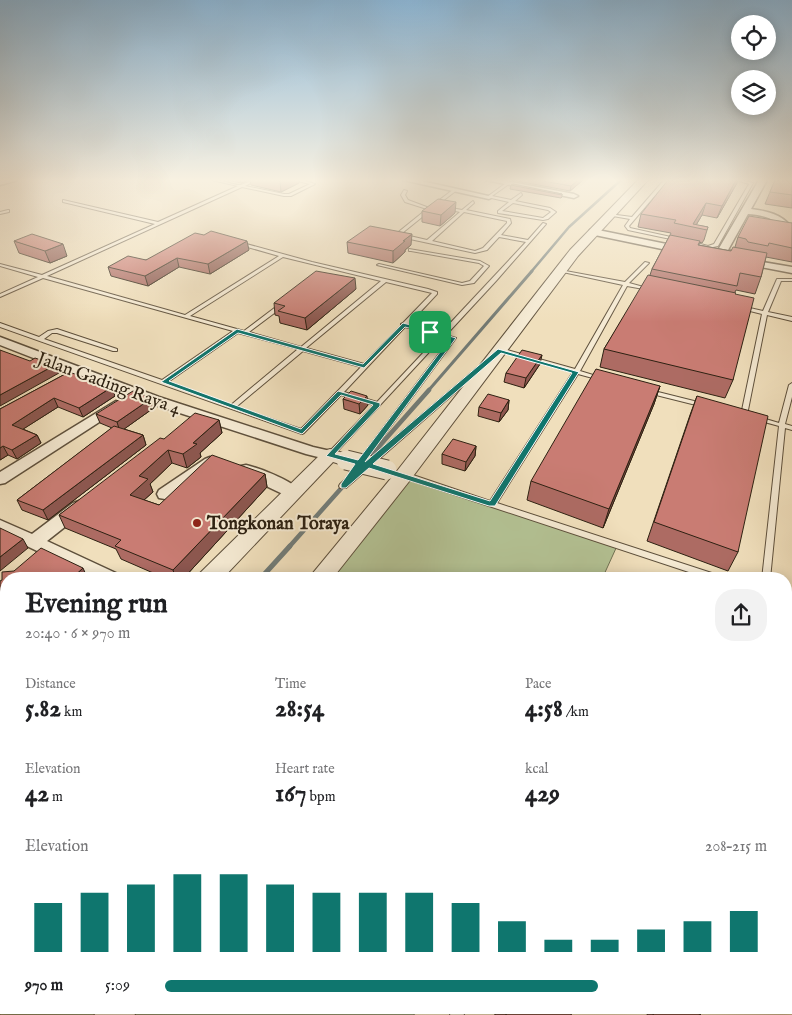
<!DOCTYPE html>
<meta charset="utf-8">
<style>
:root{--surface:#fff;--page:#f2f2f2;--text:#202124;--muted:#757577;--accent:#0f766e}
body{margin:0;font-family:"IM FELL English",serif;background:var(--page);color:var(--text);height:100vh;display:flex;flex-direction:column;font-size:19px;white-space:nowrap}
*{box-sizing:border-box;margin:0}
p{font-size:16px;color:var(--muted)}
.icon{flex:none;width:28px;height:28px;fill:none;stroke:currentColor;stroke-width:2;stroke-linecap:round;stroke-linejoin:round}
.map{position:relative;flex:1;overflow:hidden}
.sheet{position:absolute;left:0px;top:572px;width:792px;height:442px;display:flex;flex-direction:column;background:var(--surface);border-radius:20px 20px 0 0;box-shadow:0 2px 12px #0003}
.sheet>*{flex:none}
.controls{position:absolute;left:731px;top:15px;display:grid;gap:10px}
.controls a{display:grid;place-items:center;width:45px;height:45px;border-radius:50%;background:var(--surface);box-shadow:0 2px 12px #0003;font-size:25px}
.pin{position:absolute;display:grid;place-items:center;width:42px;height:42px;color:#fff;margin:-21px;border-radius:10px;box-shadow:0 2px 8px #0006}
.round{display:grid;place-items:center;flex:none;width:52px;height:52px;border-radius:20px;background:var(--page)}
.headline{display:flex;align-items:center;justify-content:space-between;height:85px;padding:0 25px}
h1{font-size:28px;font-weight:800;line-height:38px}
.stats{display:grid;grid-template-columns:repeat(3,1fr);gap:8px;height:85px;padding:5px 25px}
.stats div{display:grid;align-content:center}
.stats b{font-size:25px;font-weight:800}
.stats small{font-size:14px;font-weight:400}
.stats p{font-size:14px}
.chart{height:140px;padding:10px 25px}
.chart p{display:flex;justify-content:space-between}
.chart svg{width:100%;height:90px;margin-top:5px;stroke:var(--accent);stroke-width:6}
ul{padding:0 25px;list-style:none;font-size:16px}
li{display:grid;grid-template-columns:80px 60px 1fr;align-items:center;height:38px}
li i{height:12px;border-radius:6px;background:var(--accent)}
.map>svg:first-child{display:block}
.green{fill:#b4c395;stroke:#707254}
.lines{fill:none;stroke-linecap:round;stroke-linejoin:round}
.stream-far4{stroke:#727c78;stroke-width:2.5}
.stream-far3{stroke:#727c78;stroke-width:3}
.stream-far2{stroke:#727c78;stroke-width:4.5}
.stream-far1{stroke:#727c78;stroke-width:5}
.stream{stroke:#727c78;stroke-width:7}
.service-casing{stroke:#5e503c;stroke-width:2}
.minor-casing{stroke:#5e503c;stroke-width:3}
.tertiary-casing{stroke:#5e503c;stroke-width:2}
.service{fill:#f5ead3;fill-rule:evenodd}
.minor{fill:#f5ead3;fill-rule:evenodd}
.tertiary{fill:#f5ead3;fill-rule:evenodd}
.tertiary-bridge-casing{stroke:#5e503c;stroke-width:21;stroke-linecap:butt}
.tertiary-bridge{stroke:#f5ead3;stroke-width:19}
.wall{fill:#ad6b63;stroke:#2d2112}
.shaded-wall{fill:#8d5750;stroke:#2d2112}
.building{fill:#c97c73;stroke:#2d2112}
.route{fill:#0f766e;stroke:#fff;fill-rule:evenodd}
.poi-dot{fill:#8f2418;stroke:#f5ead3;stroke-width:2}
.labels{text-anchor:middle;stroke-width:4;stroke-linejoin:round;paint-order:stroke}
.street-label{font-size:18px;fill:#2d2112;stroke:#f5ead3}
.poi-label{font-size:18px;font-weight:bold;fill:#2d2112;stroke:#f5ead3;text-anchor:start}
</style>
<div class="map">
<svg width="792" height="1015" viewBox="0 0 792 1015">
<rect width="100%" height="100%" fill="#f0dfbc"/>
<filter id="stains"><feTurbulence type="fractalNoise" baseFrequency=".004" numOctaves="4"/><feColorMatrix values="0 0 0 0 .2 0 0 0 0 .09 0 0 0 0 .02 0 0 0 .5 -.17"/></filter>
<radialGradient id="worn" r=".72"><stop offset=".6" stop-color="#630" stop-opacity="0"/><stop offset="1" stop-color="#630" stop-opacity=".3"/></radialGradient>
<path class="green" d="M404,475L617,546L602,579H320Z
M0,917L6,920V1009H109L116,1015H0Z
M111,1009H416L414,1015H118Z"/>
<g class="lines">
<path class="stream-far4" d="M531,272L569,227L621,180"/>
<path class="stream-far3" d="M428,391L532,271"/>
<path class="stream-far2" d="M367,460L429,390
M289,547L345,484"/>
<path class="stream-far1" d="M260,579L290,546"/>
<path class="stream" d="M0,871L6,864"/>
<defs>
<path id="service" d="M212,180C222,179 231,185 240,185C246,184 250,180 256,180L245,186L284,194H289L310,184L298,181L297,180H302L315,184L291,196H284L242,187L47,276L185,315L279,256L237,244V242H239L312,262L428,289L437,292V294L408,325L441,333L526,242L499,237L487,250L475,253L396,236V234L427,209L405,202L401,195L404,190L407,191L405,195L408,200L432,209L401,234L427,240L460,212L446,209V207L462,210L473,201L474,203L466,210L510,219L511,223L501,235L528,240L543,223L546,224L496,281L446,335L456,338L363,464H361L358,462L359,460L450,339L443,337L332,457H330L327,455L328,453L374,405L341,395L304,433L302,434L0,327V323L39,337L48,331L57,329L117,349V351H113L57,333H52L44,339L162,380L233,331L43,278L0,297V294L38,277L0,266V264L42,275L155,224L63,202V200L158,222L238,186ZM464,212L507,221V223L483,248L475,251L432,241ZM283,257L381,281L301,347L249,332L285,305V303H281L244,331L190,316ZM386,282L432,293L403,323L401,324V326L364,364L306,348ZM405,327L439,336L377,402L344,392ZM238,333L298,349L231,405L168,382ZM303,351L361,367L301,429L236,407Z
M664,180H668L629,226L630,228L680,239V241L628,230L625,226L630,219L607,215L609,214L632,217Z
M736,180H741L753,183L718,246L708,248L687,243V241H689L708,246L714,244L749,184Z
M506,183L509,184L492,196L511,200L521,193L522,195L515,201L550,208L556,212L548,219L543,220L498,213V211L509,202L487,197ZM513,203L548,210L551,212L543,218L502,211Z
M454,189L457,190L436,206H434V204Z
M8,210H9V212L0,214V212Z
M409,249L480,261L489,266L474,283L462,285L377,265L379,264L462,283L470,281L484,266L479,263L411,251H409Z
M645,262L649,263L629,283L651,289L649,290L627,286L580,371L603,378L600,380L578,374L497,503L724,577L725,579H710L401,477L400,475L401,473H407L490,501L573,372L501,352L498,354L495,352L500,348L575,369L623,285L558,271L560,270L625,282Z
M777,279H792V281H781L768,312L792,317V321L767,315L747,415L746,416H742L741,415L762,314L738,308L741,306L763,311Z
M480,366L483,368L482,369L346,488H340L339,486L340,484L478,367Z
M792,383V397L785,424L792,426V430L785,428L770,579H762L779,426L757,420L756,419L759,417L779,423L789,385Z
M650,390L706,404L707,405L704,407L648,393V391Z
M786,597L792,599V605L786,604Z
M786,860L792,863V875L786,872Z
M786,942L792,944V957L786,955Z
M452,1009H462L464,1015H450Z"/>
<path id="minor" d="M5,180H18L0,185V181Z
M403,180H417L493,197L489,199Z
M486,180H501L574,194L578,196L574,198Z
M759,180H767L751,209C767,211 782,214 792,228L791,231L786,234L783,233C780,218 762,215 748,214L728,250L744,255L745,259L792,267V273L739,263L738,259L722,256L718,250Z
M593,229L686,248L691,251L686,254L590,234V230Z
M0,337L159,397L313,447L335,452L337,455L335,458L330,460L306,454L149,403L0,345Z
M116,401L123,405L121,408L5,483L0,484V472Z
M210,457L215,459L218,462L215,465L171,498L165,499L159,498L157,494L159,490L205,459Z
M246,465C259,468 294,481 301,492L299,496L293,497L287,496L241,474L238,470L241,466Z
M79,501L85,503L87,507L85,511L47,541L118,574L121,579H95L0,533V520L32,534L73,503Z"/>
<path id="tertiary" d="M638,180H648L578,256L411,479L332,579H308L397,471L570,250Z
M330,449L353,456L355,460L353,464L346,466L333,462L222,579H197L200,573L324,451Z
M6,762V794L0,796V764Z
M0,899L6,902V937L0,934Z
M92,1009H132L135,1015H95Z"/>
</defs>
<use href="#service" class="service-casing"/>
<use href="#minor" class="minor-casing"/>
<use href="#tertiary" class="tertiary-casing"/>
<use href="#service" class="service"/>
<use href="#minor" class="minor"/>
<use href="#tertiary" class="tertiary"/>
<defs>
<path id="tertiary-bridge" d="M346,460L387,470"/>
</defs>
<use href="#tertiary-bridge" class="tertiary-bridge-casing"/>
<use href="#tertiary-bridge" class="tertiary-bridge"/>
</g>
<path class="wall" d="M227,180H299V183L281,192L251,185L250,180L241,183Z
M512,180H583L570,191Z
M775,180H792V208L765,204Z
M737,183L717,218L702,215L696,225L708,227L704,240L702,243L699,242V245L731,251L735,247L738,237L792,223V262L766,257L761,277L755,294L736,290L735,292L733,380L725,398L600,367L604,349L650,275L652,269L671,233L638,227L641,214Z
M511,185L562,194V197L561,198L510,189Z
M422,211L455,213L440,226L422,222Z
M14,241L67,256L50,263L19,253Z
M347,242L411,245L405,250V252L393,263L348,253Z
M249,250L210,274L179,267L148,286L111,276L108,267L146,260Z
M356,289L307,330L280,323L279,316L275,315L274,303Z
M540,364L524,388L504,382L506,373Z
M69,372L115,396L83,417L58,407L23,429L37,435L41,443L17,459L8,455L0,460V409Z
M660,386L654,404L603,528L527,500L531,481Z
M697,396L738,552L728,571L647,541L690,415Z
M152,398L155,407L124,429L143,435L146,445L48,520L22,510L17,500L112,428L100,423L96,414Z
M343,399L368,405L360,414L344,409Z
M509,400L508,410L499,422L478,416L479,407Z
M219,420L222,433L200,453L201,457L187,468L172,463L150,484L153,492L144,500L159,505L265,474L267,487L183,579H167L121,559L116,549L65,528L59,515L164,439Z
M476,446L475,456L465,471L442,464V454Z
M6,653V737L0,733V663L1,662Z
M792,691V831L786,829V704L787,697Z
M486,1009H572L571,1015H496Z
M649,1009H690L701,1015H647Z"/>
<path class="shaded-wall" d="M240,180H250L241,183Z
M283,180H299V183L281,192L280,181Z
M578,180H583L570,191L571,186Z
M736,180H738L737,183L717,218L722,206Z
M456,202L455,213L440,226L441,215Z
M706,203L702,215L695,227L693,224Z
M412,234L411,245L405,250V252L393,263V251L403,241Z
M247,241L249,250L210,274L208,264Z
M63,244L67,256L50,263L45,251Z
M177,258L179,267L148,286L145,276Z
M355,278L356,289L307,330L305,318Z
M542,355L540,364L524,388L526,378Z
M55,365L59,373L0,406V395Z
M660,386L654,404L603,528L609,509Z
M112,387L115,396L83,417L79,408Z
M367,396L368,405L360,414L359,404Z
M54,398L58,407L17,433L12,425Z
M152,398L155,407L120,432L117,422Z
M509,400L508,410L499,422L501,413Z
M219,420L222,433L200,453L201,457L187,468L183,454L193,443Z
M37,435L41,443L17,459L12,450Z
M143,435L146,445L48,520L43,510Z
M3,446L8,455L0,460V448Z
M476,446L475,456L465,471L466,462Z
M168,450L172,463L150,484L153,492L135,508L130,495L139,476Z
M265,474L267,487L183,579H176L173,570Z
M23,539L28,548L0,571V557Z
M83,568L87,577L86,579H71Z
M6,627V641L0,647V633Z
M6,725V736L1,730Z"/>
<path class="building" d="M273,180H283L280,181Z
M538,180H578L571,186Z
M668,180H736L722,206L706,203L693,224L708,227L707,230L674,223L676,220L641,214Z
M775,180H792V195L770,192Z
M513,184L562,194V195L511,185Z
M438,199L456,202L441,215L422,211Z
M749,216L792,223V248L769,243L768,246L748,242L746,239L738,237Z
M370,226L412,234L403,241H405L393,251L347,242Z
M211,231L247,241L208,264L177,258L145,276L108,267L128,256L146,260L195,233L204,235Z
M32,234L63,244L45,251L14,241Z
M670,235L700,241L698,245L731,251L733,247L767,253L761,277L740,273L737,286L652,269Z
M316,271L355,278L305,318L278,311L285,306L274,303Z
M648,275L736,293L735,294L754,298L733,380L604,349Z
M0,350L30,361L35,358L55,365L0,395Z
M522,350L542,355L526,378L506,373Z
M596,369L660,386L609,509L531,481Z
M69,372L112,387L79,408L54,398L12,425L37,435L12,450L3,446L0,448V409Z
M133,391L152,398L117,422L96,414Z
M351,391L367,396L359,404L343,399Z
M488,394L509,400L501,413L479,407Z
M697,396L768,416L738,552L654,522Z
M195,413L219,420L193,443L197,444L183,454L168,450L139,476L148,479L130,495L159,505L212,455L265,474L173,570L115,546L121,540L59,515L160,438L164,439Z
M114,426L143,435L43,510L17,500Z
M453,439L476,446L466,462L442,454Z
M0,528L23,539L0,557Z
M41,548L83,568L71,579H6V627L0,633V581L2,580V572L14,571Z
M1,650L6,653V725L1,730L0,729V663L1,662Z
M792,785V810L790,809Z
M497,1009H572L571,1015H507Z
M655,1009H690L701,1015H653Z"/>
<linearGradient id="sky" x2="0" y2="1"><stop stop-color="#8bb6d6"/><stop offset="0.56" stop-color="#f8f1e1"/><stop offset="1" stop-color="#f8f1e1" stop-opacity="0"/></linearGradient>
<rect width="792" height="322" fill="url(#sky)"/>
<path class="route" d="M403,323L456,338L365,462L498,349L579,372L495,506H489L369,468L346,488H341V484L355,464L326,456L373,405L341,395L302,434L161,382L237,329L363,364ZM405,327L450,339L358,460L335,454L380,406V403L338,391L301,429L169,381L238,333L364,368ZM501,353L572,373L490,501L373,464Z"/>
<circle class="poi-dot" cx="197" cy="523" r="5"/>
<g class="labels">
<g class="street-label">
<text transform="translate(109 383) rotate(20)" y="6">Jalan Gading Raya 4</text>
</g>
<g class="poi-label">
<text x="207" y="529">Tongkonan Toraya</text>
</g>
</g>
<rect width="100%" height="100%" filter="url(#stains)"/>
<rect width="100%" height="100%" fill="url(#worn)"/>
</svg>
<div class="controls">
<a><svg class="icon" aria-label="locate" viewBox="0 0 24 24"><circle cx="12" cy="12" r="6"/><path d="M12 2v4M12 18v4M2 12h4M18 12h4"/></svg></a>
<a><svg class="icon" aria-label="layers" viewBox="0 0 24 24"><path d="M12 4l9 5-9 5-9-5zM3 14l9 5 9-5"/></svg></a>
</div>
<div class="pin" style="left:430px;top:332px;background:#1e9e55"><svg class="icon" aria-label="arrive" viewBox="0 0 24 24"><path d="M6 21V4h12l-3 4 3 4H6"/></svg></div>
<section class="sheet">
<div class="headline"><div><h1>Evening run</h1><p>20:40 · 6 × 970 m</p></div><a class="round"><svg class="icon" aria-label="share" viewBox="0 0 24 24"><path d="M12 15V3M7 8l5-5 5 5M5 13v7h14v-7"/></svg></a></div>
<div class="stats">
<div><p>Distance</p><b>5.82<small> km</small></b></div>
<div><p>Time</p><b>28:54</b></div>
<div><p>Pace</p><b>4:58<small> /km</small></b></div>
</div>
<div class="stats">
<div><p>Elevation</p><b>42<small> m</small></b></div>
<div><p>Heart rate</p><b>167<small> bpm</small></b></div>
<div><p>kcal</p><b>429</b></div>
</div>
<div class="chart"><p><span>Elevation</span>208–215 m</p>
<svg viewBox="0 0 160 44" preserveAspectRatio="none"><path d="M5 44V20M15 44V15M25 44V11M35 44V6M45 44V6M55 44V11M65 44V15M75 44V15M85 44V15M95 44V20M105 44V29M115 44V38M125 44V38M135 44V33M145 44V29M155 44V24"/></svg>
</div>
<ul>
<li><b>970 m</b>5:09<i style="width:72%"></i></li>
</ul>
</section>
</div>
